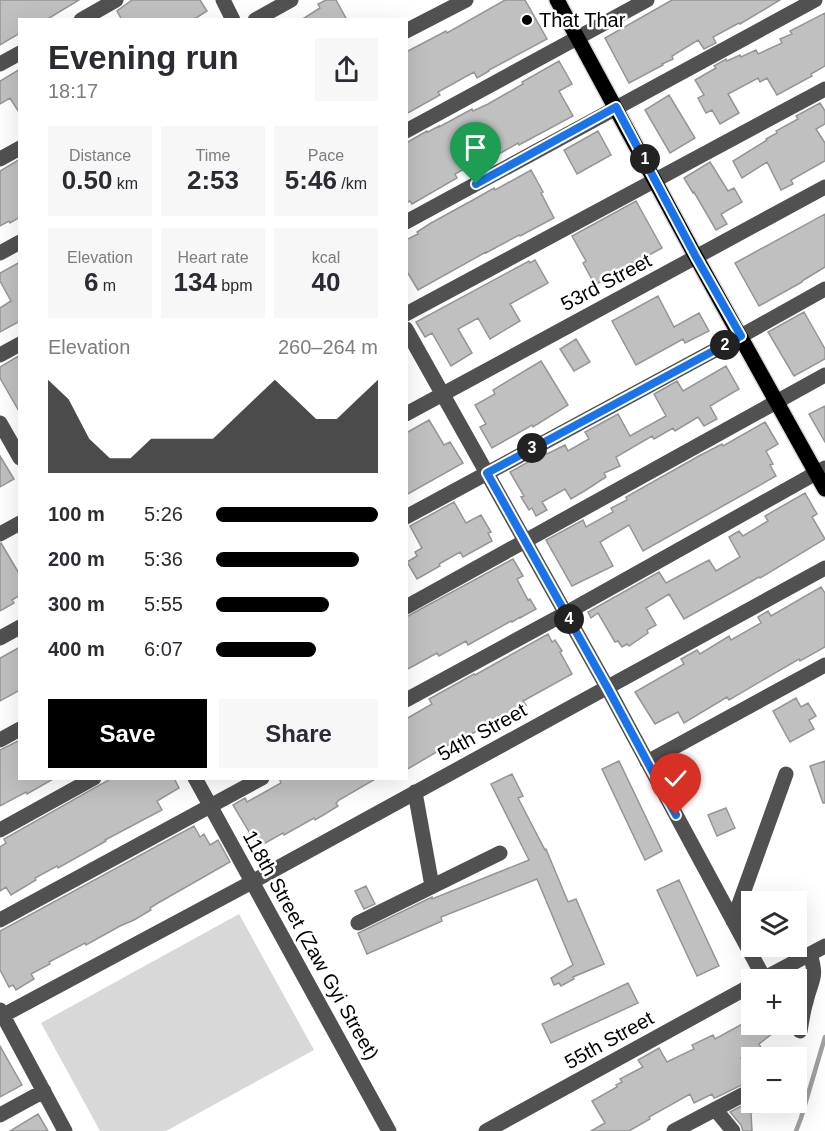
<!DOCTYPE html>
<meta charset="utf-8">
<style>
:root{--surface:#fff;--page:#f7f7f7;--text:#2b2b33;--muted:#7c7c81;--accent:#000}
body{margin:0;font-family:Helvetica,sans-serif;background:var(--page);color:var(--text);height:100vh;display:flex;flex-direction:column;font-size:22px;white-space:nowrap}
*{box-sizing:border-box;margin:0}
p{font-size:20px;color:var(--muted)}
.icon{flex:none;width:33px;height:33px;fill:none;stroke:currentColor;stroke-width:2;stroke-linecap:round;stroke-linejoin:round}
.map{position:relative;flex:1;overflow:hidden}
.side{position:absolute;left:18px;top:18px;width:390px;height:762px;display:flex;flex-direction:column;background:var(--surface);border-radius:0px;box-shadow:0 6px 24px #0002}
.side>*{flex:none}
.tools{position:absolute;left:741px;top:891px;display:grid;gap:12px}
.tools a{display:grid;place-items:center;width:66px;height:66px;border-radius:0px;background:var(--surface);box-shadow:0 6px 24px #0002;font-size:30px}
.pin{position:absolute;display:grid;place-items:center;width:51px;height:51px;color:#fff;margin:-62px -26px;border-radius:50% 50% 50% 0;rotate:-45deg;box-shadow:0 0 6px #0007}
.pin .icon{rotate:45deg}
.km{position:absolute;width:30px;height:30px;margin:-15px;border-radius:50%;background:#222;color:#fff;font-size:16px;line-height:30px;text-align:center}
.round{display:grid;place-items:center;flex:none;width:63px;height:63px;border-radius:0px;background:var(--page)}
.overview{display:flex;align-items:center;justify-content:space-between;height:102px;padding:0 30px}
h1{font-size:33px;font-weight:700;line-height:45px}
.metrics{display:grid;grid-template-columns:repeat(3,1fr);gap:9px;height:102px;padding:6px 30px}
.metrics div{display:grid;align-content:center;border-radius:0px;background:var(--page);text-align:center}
.metrics b{font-size:26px;font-weight:700}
.metrics small{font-size:16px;font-weight:400}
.metrics p{font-size:16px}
.chart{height:168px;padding:12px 30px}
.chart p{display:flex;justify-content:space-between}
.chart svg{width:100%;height:108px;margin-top:6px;fill:var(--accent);opacity:.7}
.primary-button{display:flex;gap:12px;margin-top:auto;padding:12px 30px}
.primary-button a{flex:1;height:69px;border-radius:0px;background:var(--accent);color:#fff;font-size:24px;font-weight:700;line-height:69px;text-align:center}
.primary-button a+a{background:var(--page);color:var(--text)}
ul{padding:0 30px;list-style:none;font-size:20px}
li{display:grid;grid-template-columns:96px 72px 1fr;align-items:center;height:45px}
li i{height:15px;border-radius:8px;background:var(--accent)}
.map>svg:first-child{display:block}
.green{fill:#d8d8d8}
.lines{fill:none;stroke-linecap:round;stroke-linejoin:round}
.stream{stroke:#9f9f9f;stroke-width:4.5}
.building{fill:#c0c0c0;stroke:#959595;stroke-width:1.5}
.major-casing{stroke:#dbdbdb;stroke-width:18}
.minor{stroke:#515151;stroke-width:15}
.major{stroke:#000;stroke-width:15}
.route-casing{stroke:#fff;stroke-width:12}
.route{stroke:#1a73e8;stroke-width:8}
.poi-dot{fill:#000;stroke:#fff;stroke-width:2}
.labels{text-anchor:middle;stroke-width:5;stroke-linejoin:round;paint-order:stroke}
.poi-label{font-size:20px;fill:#000;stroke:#fff;text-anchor:start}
.street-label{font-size:20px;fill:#000;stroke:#fff}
</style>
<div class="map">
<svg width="825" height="1131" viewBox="0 0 825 1131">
<rect width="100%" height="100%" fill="#fff"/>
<path class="green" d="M239,914L314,1050L166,1131H100L41,1023Z"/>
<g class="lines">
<path class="stream" d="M796,1131L801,1118L825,1037"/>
</g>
<path class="building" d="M0,0H79L46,20H20V33L0,45Z
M132,0H200L207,11L193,20H122L117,11Z
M326,0H336L347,20H301L320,8L318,4Z
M505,0H525L547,39L489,70V71L477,78L474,72L438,92L440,95L406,114V52L446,31L447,33Z
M672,0H780L740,24L739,23L713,37L716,43L704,49L698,40L672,56L673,59L662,64L663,65L629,83L605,38Z
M825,13V66L811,74L812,76L777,95L767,78L760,82L758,78L728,94L739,113L720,124L712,110L706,113L698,98L704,95L695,80L716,68L714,66L726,59L727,61L740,55L741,57L756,50L758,54L782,43L780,39L792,34L790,31Z
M559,61L572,84L559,91L573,116L519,145L518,143L499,154L498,152L482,161V159L455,174L457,178L412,204L410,201L406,203V143L427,131L428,132L439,126V127L472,109L473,111L488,104L523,84L522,82Z
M20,69V114L10,98L0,104V81Z
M669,95L695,138L670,153L645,110Z
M820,103L825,111V124L816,129L825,143V161L791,180L793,184L781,190L767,162L742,178L733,161L767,140L766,139L777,133L776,131L798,119L796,116Z
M598,131L611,155L577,174L564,150Z
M20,159V217L10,223L9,221L0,226V171Z
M710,162L728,191L734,188L742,202L721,214L727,224L716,230L694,192L693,193L684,178Z
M531,170L543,192L541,193L554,218L520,236L519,235L486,253V252L418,290L406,270V240L418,234L417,232L431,223L473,200L494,188L495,190Z
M636,201L662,248L595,285L583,263L586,261L572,236Z
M825,214V267L802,281V282L759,306L735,263Z
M535,260L548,283L510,304L520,321L490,339L478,318L458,329L472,353L451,366L432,333L425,337L416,322L529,261L530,263Z
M20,262V321L0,332V308L11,301L0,281V273Z
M658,296L674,327L699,313L709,331L685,343L683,339L636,365L612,321Z
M804,312L825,349V359L794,376L768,332Z
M576,339L590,362L574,371L560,349Z
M20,355V413L0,378V367Z
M541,361L568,405L533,427L532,425L492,448L480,427L486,424L475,405L495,394L493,390Z
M726,366L739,389L710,406L717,419L704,426L698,417L675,431L673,428L654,439L652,436L616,457L620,466L604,473L606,477L586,490L571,499L565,489L542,502L547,510L536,516L532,508L529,510L521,497L524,496L510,472L546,452L547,454L565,445L568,451L589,439L585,432L618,414L630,436L666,416L654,394L677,381L683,391Z
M825,406V442L809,414Z
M429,420L444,445L450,442L463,463L406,495V433Z
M765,422L778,444L766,451L773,464L770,465L776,476L643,551L629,525L600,542L613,566L572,586L546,540L583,520L586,527L613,512L611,508L627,500L626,497L697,457L722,444L723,446Z
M0,456L14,479L0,487Z
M805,493L817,514L812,517L825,539L760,578L759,577L736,590L684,619L669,594L646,608L656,625L647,630L648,633L629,646L627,644L622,647L618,641L615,642L598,613L591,618L588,612L659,572L666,583L709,560L716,571L740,557L729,537L739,531L743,536L768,521L765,516Z
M454,502L466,523L481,515L491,532L488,533L492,541L463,557L460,552L439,564L440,566L417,579L407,562L417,556L415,552L422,548L410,526Z
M1,543L20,575V595L12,600L14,603L0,611V544Z
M513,559L523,576L517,579L528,600L530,599L536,609L520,618V617L512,622L511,621L468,645L466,641L439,656L437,653L406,670V617Z
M821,587L825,593V647L800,661L799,659L729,700L727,697L684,723L678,712L655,724L635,692L684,664L681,659L697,650L700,654L729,636L731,640L761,623L758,617L768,611L771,616Z
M548,634L552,642L555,640L562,651L560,652L572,674L523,701L526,705L513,712V711L503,716L468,736L467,734L406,770V719L432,704L429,699L474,674L475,675Z
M20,647V690L0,701V658Z
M796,698L801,707L808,703L816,716L809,720L814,729L790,742L773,711Z
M20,740V778H55L27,794L26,792L0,806V750Z
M619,761L662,851L645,860L602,769Z
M825,761V803H823L810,766Z
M512,774L523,796L518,798L545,850L546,849L568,902L576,899L604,964L573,977L574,979L561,986L559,983L554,985L551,978L573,965L537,879L441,917L442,921L367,954L358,933L432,897V899L529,860L491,784Z
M112,778H174L179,788L157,801L162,810L105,840L106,841L58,868L57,866L35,878L36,880L11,895L6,887L0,891V847L6,843L4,839Z
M279,778H377L339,800L336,803L338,806L325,814L315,820L314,818L284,835L283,833L258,847L233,805L245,798L247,802L281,783Z
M726,808L735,828L717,836L708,815Z
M194,826L200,837L204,834L210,845L218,840L230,862L158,903L150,908L151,910L134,920L120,926L86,945L85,943L49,962L50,964L31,974L34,979L16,990L13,985L9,987L0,970V931Z
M679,880L719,966L697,976L657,890Z
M366,886L375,904L364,909L355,891Z
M628,983L638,1003L551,1043L542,1024Z
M746,1022L753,1033L764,1024H766L773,1033L759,1044L767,1058H741L752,1080L717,1097L714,1098L712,1094L694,1103L690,1094L649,1117L650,1119L629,1131H591L605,1123L592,1101L617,1087L616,1085L622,1082L620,1079L643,1067L638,1060L659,1048L667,1062L694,1049L692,1045L713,1035L715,1039Z
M0,1046L22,1085L0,1097Z
M751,1101L752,1102L777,1103L751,1113L752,1131H743L741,1125L730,1112Z
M38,1114L48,1131H10Z"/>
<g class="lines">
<defs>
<path id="major" d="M557,0L696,257L825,489"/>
</defs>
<use href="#major" class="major-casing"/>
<path class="minor" d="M223,0L233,20
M81,20L116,0
M255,20L291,0
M406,31L466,0
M0,64L20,53
M406,131L647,0
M0,159L20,148
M406,222L815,0
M0,253L20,242
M406,314L825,89
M406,329L607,687L764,978
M0,355L20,344
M406,414L825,187
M0,423L20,458
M406,517L741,336L825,289
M0,534L20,523
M406,607L825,375
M0,638L20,627
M406,700L566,613L825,468
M0,740L20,729
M647,762L825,665
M195,778L389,1131
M415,792L432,886
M0,830L94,778
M0,920L262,778
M733,921L786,774
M358,923L500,853
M761,980L825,946
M0,1010L65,1131
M0,1017L252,882L825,568
M800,1031C802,1021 803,1011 806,1002C811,979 818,979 810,954
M715,1109L733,1131
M0,1115L44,1091
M486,1131L752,985
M674,1131L752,1090"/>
<use href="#major" class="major"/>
</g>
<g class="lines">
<defs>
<path id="route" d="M476,184L616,107L696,257L741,336L487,473L607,687L676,815"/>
</defs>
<use href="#route" class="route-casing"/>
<use href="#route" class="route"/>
</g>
<circle class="poi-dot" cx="527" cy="20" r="6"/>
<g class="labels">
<g class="poi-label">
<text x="539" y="27">That Thar</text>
</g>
<g class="street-label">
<text transform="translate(606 282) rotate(-28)" y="7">53rd Street</text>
<text transform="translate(482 732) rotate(-29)" y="7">54th Street</text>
<text transform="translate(311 945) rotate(61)" y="7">118th Street (Zaw Gyi Street)</text>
<text transform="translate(609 1040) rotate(-29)" y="7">55th Street</text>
</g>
</g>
</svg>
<div class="tools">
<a><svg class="icon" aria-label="layers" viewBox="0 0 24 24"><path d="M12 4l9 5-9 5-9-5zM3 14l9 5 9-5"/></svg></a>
<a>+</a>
<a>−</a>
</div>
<div class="pin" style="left:476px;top:184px;background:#1e9e55"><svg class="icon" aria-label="arrive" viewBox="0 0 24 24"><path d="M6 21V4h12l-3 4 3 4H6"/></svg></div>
<div class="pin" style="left:676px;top:815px;background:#d93025"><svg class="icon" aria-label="check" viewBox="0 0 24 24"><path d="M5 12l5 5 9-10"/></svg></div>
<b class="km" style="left:645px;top:159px">1</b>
<b class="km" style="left:725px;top:345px">2</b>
<b class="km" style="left:532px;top:448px">3</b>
<b class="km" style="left:569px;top:619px">4</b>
<section class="side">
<div class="overview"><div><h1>Evening run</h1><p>18:17</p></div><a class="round"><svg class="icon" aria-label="share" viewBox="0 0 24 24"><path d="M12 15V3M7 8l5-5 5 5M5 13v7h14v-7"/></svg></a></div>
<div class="metrics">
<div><p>Distance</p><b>0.50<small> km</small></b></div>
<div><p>Time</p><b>2:53</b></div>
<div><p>Pace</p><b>5:46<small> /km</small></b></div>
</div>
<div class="metrics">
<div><p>Elevation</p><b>6<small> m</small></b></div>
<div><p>Heart rate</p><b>134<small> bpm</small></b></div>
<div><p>kcal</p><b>40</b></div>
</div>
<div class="chart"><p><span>Elevation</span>260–264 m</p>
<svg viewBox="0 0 160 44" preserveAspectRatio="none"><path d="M0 44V6L10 14L20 30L30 38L40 38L50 30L60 30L70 30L80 30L90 22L100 14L110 6L120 14L130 22L140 22L150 14L160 6V44z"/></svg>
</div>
<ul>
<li><b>100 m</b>5:26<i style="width:100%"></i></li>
<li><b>200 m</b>5:36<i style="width:88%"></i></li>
<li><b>300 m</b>5:55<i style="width:70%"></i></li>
<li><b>400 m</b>6:07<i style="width:62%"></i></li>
</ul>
<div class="primary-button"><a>Save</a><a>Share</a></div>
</section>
</div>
